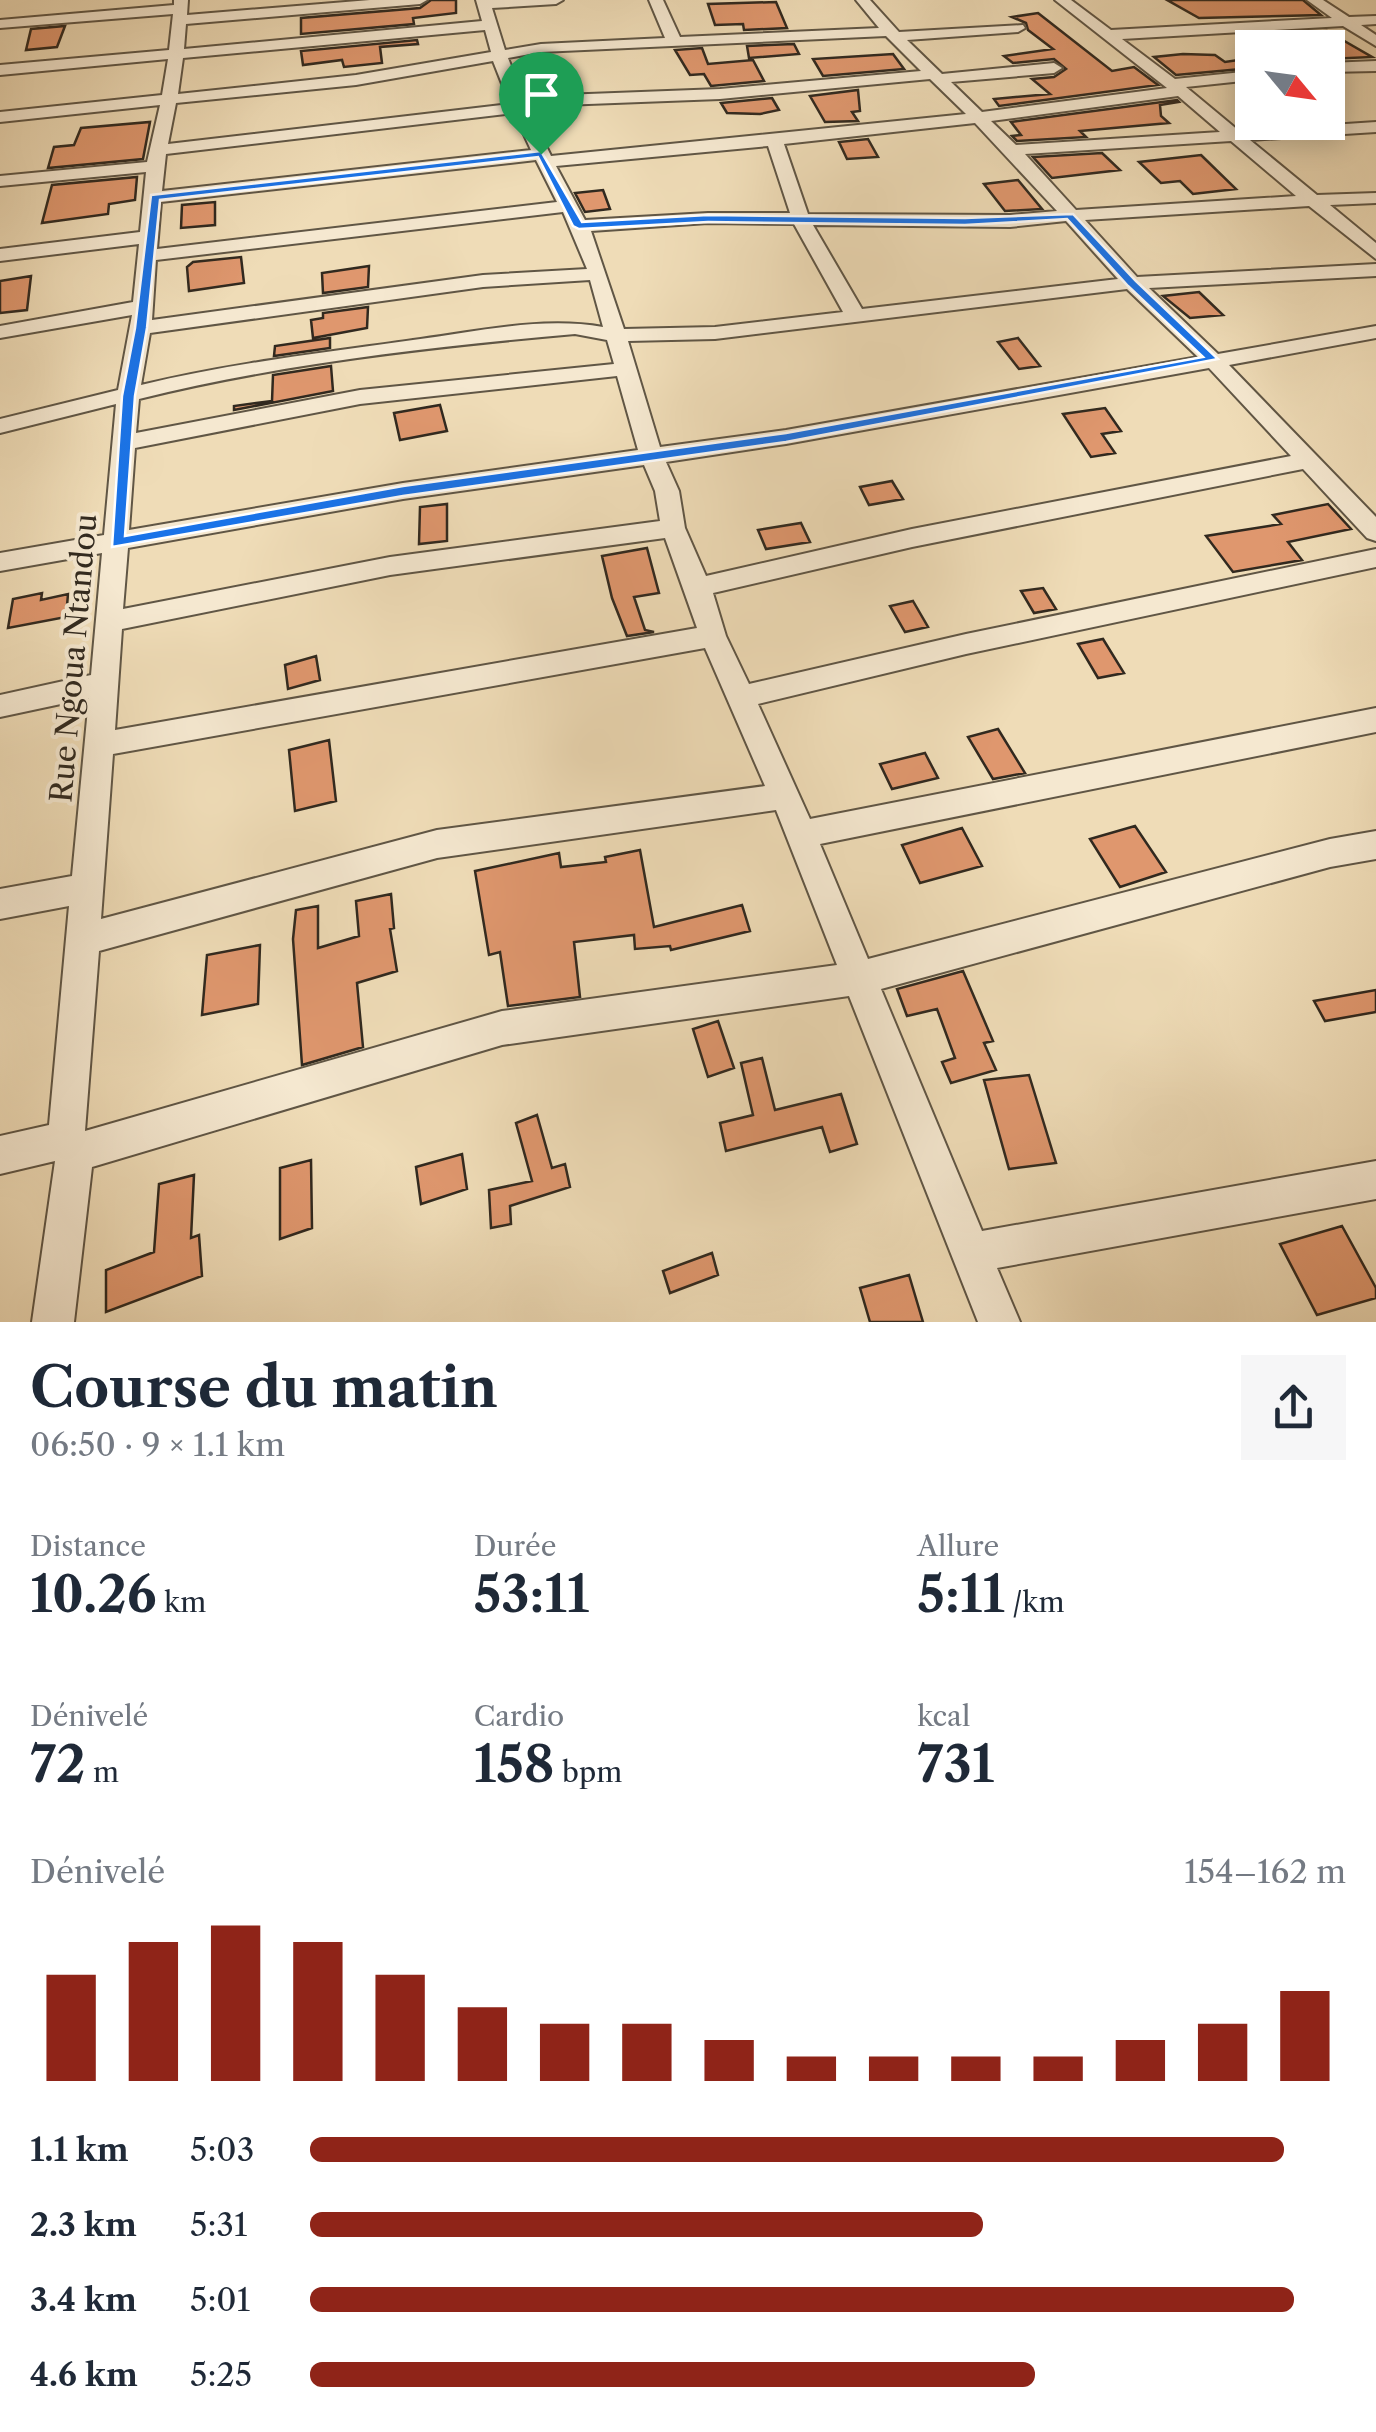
<!DOCTYPE html>
<html lang="fr">
<meta charset="utf-8">
<style>
:root{--surface:#fff;--page:#f6f6f7;--text:#1f2937;--muted:#747a83;--accent:#8f2418}
body{margin:0;font-family:"Libre Caslon Text",serif;background:var(--page);color:var(--text);height:100vh;display:flex;flex-direction:column;font-size:38px;white-space:nowrap}
*{box-sizing:border-box;margin:0}
p{font-size:32px;color:var(--muted)}
.icon{flex:none;width:55px;height:55px;fill:none;stroke:currentColor;stroke-width:2;stroke-linecap:round;stroke-linejoin:round}
.map{position:relative;height:1322px;overflow:hidden}
.drawer{display:flex;flex-direction:column;background:var(--surface);flex:1}
.drawer>*{flex:none}
.needle{width:65px;rotate:119deg}
.tools{position:absolute;left:1235px;top:30px;display:grid;gap:20px}
.tools a{display:grid;place-items:center;width:110px;height:110px;border-radius:0px;background:var(--surface);box-shadow:0 5px 25px #0003;font-size:50px}
.pin{position:absolute;display:grid;place-items:center;width:85px;height:85px;color:#fff;margin:-102px -42px;border-radius:50% 50% 50% 0;rotate:-45deg;box-shadow:0 0 10px #0007}
.pin .icon{rotate:45deg}
.round{display:grid;place-items:center;flex:none;width:105px;height:105px;border-radius:0px;background:var(--page)}
.summary{display:flex;align-items:center;justify-content:space-between;height:170px;padding:0 30px}
h1{font-size:55px;font-weight:800;line-height:75px}
.metrics{display:grid;grid-template-columns:repeat(3,1fr);gap:15px;height:170px;padding:10px 30px}
.metrics div{display:grid;align-content:center}
.metrics b{font-size:50px;font-weight:800}
.metrics small{font-size:28px;font-weight:400}
.metrics p{font-size:28px}
.chart{height:280px;padding:20px 30px}
.chart p{display:flex;justify-content:space-between}
.chart svg{width:100%;height:180px;margin-top:10px;stroke:var(--accent);stroke-width:6}
ul{padding:0 30px;list-style:none;font-size:32px}
li{display:grid;grid-template-columns:160px 120px 1fr;align-items:center;height:75px}
li i{height:25px;border-radius:12px;background:var(--accent)}
.map>svg:first-child{display:block}
.building{fill:#df976e;stroke:#31291f;stroke-width:2.5}
.lines{fill:none;stroke-linecap:round;stroke-linejoin:round}
.minor-casing{stroke:#605645;stroke-width:4}
.minor{fill:#f5e8d0;fill-rule:evenodd}
.route{fill:#1a73e8;stroke:#fff;stroke-width:2.5;fill-rule:evenodd}
.labels{text-anchor:middle;stroke-width:8;stroke-linejoin:round;paint-order:stroke}
.street-label{font-size:30px;fill:#31291f;stroke:#f5e8d0}
</style>
<div class="map">
<svg width="1376" height="1322" viewBox="0 0 1376 1322">
<rect width="100%" height="100%" fill="#efdcb7"/>
<filter id="stains"><feTurbulence type="fractalNoise" baseFrequency=".002" numOctaves="4"/><feColorMatrix values="0 0 0 0 .2 0 0 0 0 .09 0 0 0 0 .02 0 0 0 .5 -.17"/></filter>
<radialGradient id="worn" r=".72"><stop offset=".6" stop-color="#630" stop-opacity="0"/><stop offset="1" stop-color="#630" stop-opacity=".3"/></radialGradient>
<path class="building" d="M431,0H456V13L413,18L414,24L301,34V18L420,8Z
M1167,0H1303L1321,15L1199,18Z
M776,2L787,28L744,30L743,24L715,25L708,4Z
M1038,13L1112,71L1134,67L1158,85L999,106L994,99L1050,94L1032,79L1054,77L1066,69L1054,59L1013,63L1004,56L1053,49L1028,30L1026,23L1012,17Z
M65,26L57,47L26,50L31,29Z
M1327,31L1372,57L1328,59V48H1268L1252,35Z
M417,40L418,44L380,47L382,63L344,67L342,60L303,65L301,51Z
M794,44L799,54L749,58L747,46Z
M702,48L708,64L753,60L764,81L711,86L704,74L690,75L675,50Z
M893,54L904,69L823,76L813,59Z
M1183,54L1215,55L1225,62L1252,58V68L1176,75L1154,57Z
M858,90L860,111L852,112L858,121L825,122L810,96Z
M772,98L779,110L760,114L727,113L721,103Z
M1177,100L1179,102L1160,105L1161,116L1169,123L1080,131L1086,137L1017,141L1012,136L1021,135L1011,122Z
M150,122L143,159L48,168L54,147L74,145L81,128Z
M868,139L878,157L847,159L839,142Z
M1102,153L1120,170L1052,178L1033,157Z
M1201,155L1236,189L1193,194L1180,181L1161,183L1139,162Z
M137,177L135,200L109,204L108,214L42,223L52,185Z
M1018,180L1042,209L1005,211L984,184Z
M603,190L610,209L585,212L575,193Z
M215,202V225L181,228L182,205Z
M241,257L244,283L189,291L187,267L193,262Z
M369,266L368,287L323,293L322,273Z
M31,276L27,310L0,313V281Z
M1199,292L1223,315L1190,318L1163,296Z
M368,307L367,328L313,338L311,320L323,318V313Z
M330,338V348L274,356L275,346Z
M1018,338L1040,366L1019,369L998,342Z
M331,366L333,391L234,410V406L272,401L273,375Z
M440,405L447,431L400,440L394,413Z
M1105,408L1121,431L1102,434L1115,453L1091,457L1063,414Z
M892,481L903,499L869,505L860,487Z
M447,504V541L419,544L420,507Z
M1328,504L1351,529L1288,542L1302,560L1233,572L1206,536L1281,524L1273,515Z
M801,523L810,542L766,549L758,530Z
M647,548L659,593L634,597L645,630L654,632L627,636L612,598L602,556Z
M1043,588L1056,609L1034,613L1021,591Z
M42,593L41,600L68,594L66,617L8,628L13,599Z
M913,601L928,627L905,632L890,606Z
M1103,639L1124,673L1098,678L1078,644Z
M316,656L320,680L288,689L285,665Z
M998,729L1025,773L993,779L968,737Z
M329,740L336,801L295,811L289,750Z
M925,753L938,778L892,789L880,764Z
M1135,826L1166,872L1120,887L1090,839Z
M962,828L982,866L920,883L902,845Z
M640,850L654,927L742,905L750,931L671,950L670,946L635,949L634,935L574,942L580,997L508,1006L500,952L489,955L475,871L559,853L561,867L606,862L605,857Z
M391,894L394,928L390,929L397,971L357,983L363,1047L302,1065L293,939L296,910L318,906V948L359,936L356,901Z
M260,945L258,1004L202,1015L207,955Z
M963,971L993,1041L984,1043L996,1070L951,1083L942,1062L955,1058L937,1009L907,1016L897,989Z
M1376,990V1012L1325,1021L1314,1001Z
M718,1021L734,1068L708,1077L693,1029Z
M762,1058L775,1110L841,1094L857,1144L830,1152L822,1127L726,1151L720,1123L753,1115L741,1063Z
M1029,1075L1056,1163L1009,1169L984,1080Z
M537,1115L552,1168L565,1164L570,1187L510,1206L511,1224L491,1228L489,1190L532,1181L516,1123Z
M462,1154L467,1189L421,1204L416,1167Z
M311,1160L312,1228L280,1239V1168Z
M194,1175L191,1238L199,1235L202,1276L106,1312V1270L154,1252L159,1184Z
M1342,1226L1376,1288V1298L1317,1315L1280,1244Z
M712,1253L718,1275L670,1293L663,1271Z
M909,1275L923,1322H870L860,1288Z"/>
<g class="lines">
<defs>
<path id="minor" d="M174,0H188L187,15L370,0H427L420,4L186,24L184,49L482,21L476,0H563L556,4L492,8L505,50L541,44L665,38L649,0H663L680,37L879,28L856,0H870L899,32L1023,25L1025,28L1018,32L907,40L942,74L1054,63L1062,68L1054,73L951,82L982,112L1167,88L1055,0H1071L1111,30L1332,18L1307,0H1323L1349,17L1376,16V24L1361,25L1376,35V46L1343,26L1122,39L1175,79L1252,71V80L1186,87L1239,131L1376,122V132L1250,140L1317,195L1376,193V203L1330,205L1376,243V259L1309,206L1085,220L1137,277L1376,264V276L1149,288L1218,354L1376,326V338L1229,365L1376,517V541L1367,538L1303,469L912,547L713,593L726,636L749,684L966,634L1376,549V567L966,654L758,704L810,819L1376,708V732L820,844L868,959L1330,839L1376,831V859L1330,867L881,989L982,1231L1376,1161V1199L997,1268L1020,1322H978L849,996L502,1045L92,1167L74,1322H32L55,1161L0,1174V1136L49,1125L69,906L0,919V889L72,876L89,698L0,717V695L91,675L102,553L0,571V553L104,535L116,404L0,433V419L118,390L132,315L0,338V326L133,302L139,244L0,261V249L140,232L146,172L0,186V176L147,162L160,105L0,122V112L162,95L168,59L0,75V65L169,50L173,14L0,28V20L174,5ZM485,30L491,52L356,75L178,94L183,58ZM886,36L921,71L720,89L562,95L525,102L508,58L541,52ZM493,61L510,104L168,144L176,103L356,85ZM930,79L966,114L551,156L529,111L562,105L720,99ZM1178,96L1220,132L1016,145L991,121ZM514,113L531,150L162,191L166,154ZM975,123L1057,211L1010,215L808,214L784,144ZM1231,141L1296,196L1076,210L1025,154ZM768,146L790,213H708L585,220L556,166ZM536,160L557,202L157,249L161,202ZM563,212L587,269L483,275L152,320L156,260ZM1066,221L1118,279L862,309L813,225L1010,227ZM708,223L794,224L843,312L715,327L624,329L591,231ZM590,280L603,327C542,316 475,332 413,340C322,353 231,363 141,385L150,333L483,287ZM1127,289L1198,357L786,430L660,447L628,341L715,339ZM575,334L607,340L614,364L360,390L136,433L139,399C280,364 430,347 575,334ZM1209,368L1291,456L912,529L706,576L685,528L679,491L666,462L786,444ZM617,376L638,450L403,483L129,530L135,448L360,404ZM644,465L655,491L660,521L390,557L123,609L128,548L403,499ZM665,538L697,628L115,730L122,629L390,575ZM705,648L765,786L437,830L101,919L113,754ZM776,810L837,965L502,1011L85,1131L99,951L437,858Z
M1376,61V71L1328,72V63Z"/>
</defs>
<use href="#minor" class="minor-casing"/>
<use href="#minor" class="minor"/>
</g>
<path class="route" d="M541,151L582,222L708,215L965,218L1073,214L1136,281L1218,359L786,442L403,496L112,547L122,396L135,328L151,195ZM538,157L573,226L579,229L708,222L965,225L1067,219L1128,286L1203,357L786,433L403,486L125,536L135,396L147,328L160,200Z"/>
<g class="labels">
<g class="street-label">
<text transform="translate(74 658) rotate(-85)" y="10">Rue Ngoua Ntandou</text>
</g>
</g>
<rect width="100%" height="100%" filter="url(#stains)"/>
<rect width="100%" height="100%" fill="url(#worn)"/>
</svg>
<div class="tools">
<a><svg class="needle" viewBox="-14 -14 28 28"><path d="M0-13l5 13h-10z" fill="#e53935"/><path d="M0 13l5-13h-10z" fill="#747a83"/></svg></a>
</div>
<div class="pin" style="left:541px;top:154px;background:#1e9e55"><svg class="icon" aria-label="arrive" viewBox="0 0 24 24"><path d="M6 21V4h12l-3 4 3 4H6"/></svg></div>
</div>
<section class="drawer">
<div class="summary"><div><h1>Course du matin</h1><p>06:50 · 9 × 1.1 km</p></div><a class="round"><svg class="icon" aria-label="share" viewBox="0 0 24 24"><path d="M12 15V3M7 8l5-5 5 5M5 13v7h14v-7"/></svg></a></div>
<div class="metrics">
<div><p>Distance</p><b>10.26<small> km</small></b></div>
<div><p>Durée</p><b>53:11</b></div>
<div><p>Allure</p><b>5:11<small> /km</small></b></div>
</div>
<div class="metrics">
<div><p>Dénivelé</p><b>72<small> m</small></b></div>
<div><p>Cardio</p><b>158<small> bpm</small></b></div>
<div><p>kcal</p><b>731</b></div>
</div>
<div class="chart"><p><span>Dénivelé</span>154–162 m</p>
<svg viewBox="0 0 160 44" preserveAspectRatio="none"><path d="M5 44V18M15 44V10M25 44V6M35 44V10M45 44V18M55 44V26M65 44V30M75 44V30M85 44V34M95 44V38M105 44V38M115 44V38M125 44V38M135 44V34M145 44V30M155 44V22"/></svg>
</div>
<ul>
<li><b>1.1 km</b>5:03<i style="width:94%"></i></li>
<li><b>2.3 km</b>5:31<i style="width:65%"></i></li>
<li><b>3.4 km</b>5:01<i style="width:95%"></i></li>
<li><b>4.6 km</b>5:25<i style="width:70%"></i></li>
</ul>
</section>
